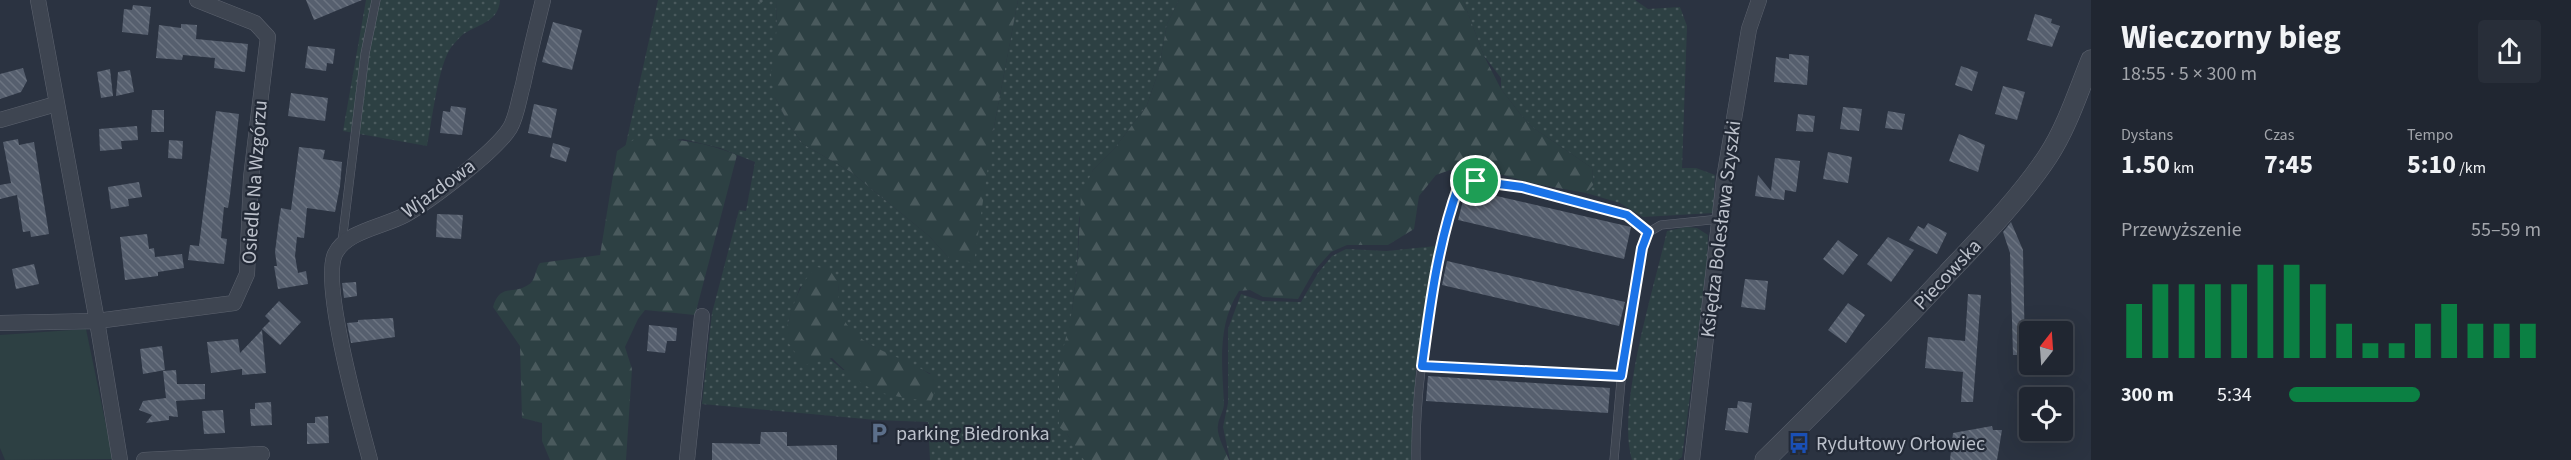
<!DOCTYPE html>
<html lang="pl">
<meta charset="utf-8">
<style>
:root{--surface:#202631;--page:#282e39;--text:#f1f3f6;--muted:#a2a5ab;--line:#3d434d;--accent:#0b8043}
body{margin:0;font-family:"Source Sans 3",sans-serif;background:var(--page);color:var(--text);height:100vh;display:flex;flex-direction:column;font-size:22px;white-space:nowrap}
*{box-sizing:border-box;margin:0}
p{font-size:20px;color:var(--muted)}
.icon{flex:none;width:33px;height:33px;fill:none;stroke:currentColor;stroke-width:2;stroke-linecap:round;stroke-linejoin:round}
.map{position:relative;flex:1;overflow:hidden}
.side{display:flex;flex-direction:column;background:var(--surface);width:480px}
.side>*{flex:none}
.needle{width:39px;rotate:17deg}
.tools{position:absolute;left:2019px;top:321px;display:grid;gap:12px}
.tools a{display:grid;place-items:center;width:54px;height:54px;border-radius:6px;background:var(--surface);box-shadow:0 6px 24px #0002,0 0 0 2px var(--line);font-size:30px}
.pin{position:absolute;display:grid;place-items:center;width:51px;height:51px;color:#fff;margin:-26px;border:3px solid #fff;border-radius:50%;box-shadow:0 2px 6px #0007}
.round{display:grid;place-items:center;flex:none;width:63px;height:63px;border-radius:6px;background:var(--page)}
.headline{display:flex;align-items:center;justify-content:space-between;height:102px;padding:0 30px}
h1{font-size:33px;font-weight:700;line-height:45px}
.figures{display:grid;grid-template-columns:repeat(3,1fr);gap:9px;height:102px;padding:6px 30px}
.figures div{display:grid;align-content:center}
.figures b{font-size:26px;font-weight:700}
.figures small{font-size:16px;font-weight:400}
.figures p{font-size:16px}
.chart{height:168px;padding:12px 30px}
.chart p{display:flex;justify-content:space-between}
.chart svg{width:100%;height:108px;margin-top:6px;stroke:var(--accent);stroke-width:6}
ul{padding:0 30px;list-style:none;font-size:20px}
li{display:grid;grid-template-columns:96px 72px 1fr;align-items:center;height:45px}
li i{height:15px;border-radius:8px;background:var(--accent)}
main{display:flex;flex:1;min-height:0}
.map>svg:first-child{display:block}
.grass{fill:url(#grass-dots);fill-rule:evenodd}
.forest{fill:url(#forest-firs)}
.park{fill:#2d4043}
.building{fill:url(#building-back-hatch)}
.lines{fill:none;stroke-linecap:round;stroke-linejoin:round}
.service-casing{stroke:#5d636f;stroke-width:9}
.minor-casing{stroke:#5d636f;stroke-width:16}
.tertiary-casing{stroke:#5d636f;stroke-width:21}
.path{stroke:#4d5d61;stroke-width:3;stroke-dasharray:4.5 4.5;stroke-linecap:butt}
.service{stroke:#3e4551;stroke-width:8}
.minor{stroke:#3e4551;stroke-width:15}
.tertiary{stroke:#3e4551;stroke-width:20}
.route-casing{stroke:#fff;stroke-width:12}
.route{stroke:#1a73e8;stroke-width:8}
.labels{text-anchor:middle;stroke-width:4.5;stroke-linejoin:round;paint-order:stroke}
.street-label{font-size:20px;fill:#bcc1cb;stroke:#232a37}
.poi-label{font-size:20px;fill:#bcc1cb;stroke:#232a37;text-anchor:start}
</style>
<main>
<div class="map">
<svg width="2091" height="460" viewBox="0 0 2091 460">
<defs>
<pattern id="grass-dots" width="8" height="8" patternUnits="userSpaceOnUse" patternTransform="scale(1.5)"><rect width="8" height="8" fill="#2d4043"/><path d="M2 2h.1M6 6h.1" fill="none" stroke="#4a5a5d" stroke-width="1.8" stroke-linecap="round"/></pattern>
<pattern id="forest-firs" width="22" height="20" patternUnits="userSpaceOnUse" patternTransform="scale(1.5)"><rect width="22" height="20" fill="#2d4043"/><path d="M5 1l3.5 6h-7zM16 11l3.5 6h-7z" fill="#4a5a5d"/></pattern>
<pattern id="building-back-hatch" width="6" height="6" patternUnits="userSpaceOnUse" patternTransform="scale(1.5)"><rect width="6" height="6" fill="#565f6e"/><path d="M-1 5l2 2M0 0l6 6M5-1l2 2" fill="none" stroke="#6c7481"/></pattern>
</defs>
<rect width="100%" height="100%" fill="#2b3341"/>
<path class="grass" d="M366,0H500C499,21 480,24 465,33C460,36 456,42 452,46C438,64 432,122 427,146L343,131Z
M658,0H776L777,27L775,97L789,125L803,144L851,172L929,236L949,258L993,132L1018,0H1179L1167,24L1158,73L1147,105L1115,148L1093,170L1079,219L1077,269L1072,311L1067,434L1085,460H930L928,422L876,420L702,404L712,313L739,210L746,211L755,162L720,148L683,139L625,148ZM839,284C837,297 837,313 845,325C859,344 909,363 931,374L843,370L788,323L800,287Z
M1463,0H1635L1648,9L1680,7L1687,26L1682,168H1696L1715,175L1713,213L1643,217L1620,203L1586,193L1594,184L1592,168L1532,127L1521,115L1501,89V78L1484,56Z
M1686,227L1697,228L1708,235L1707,265L1682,457L1678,460H1632C1616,408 1654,288 1667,231Z
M1436,246L1416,366L1411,460H1230L1223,427L1228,403V329L1241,294L1262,301L1301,302L1318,273L1332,256L1346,249L1387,251Z"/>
<path class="forest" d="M776,0H1018L993,132L974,263L949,258L929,236L851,172L803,144L789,125L775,97L771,75L777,27Z
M1179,0H1463L1484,56L1501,89L1521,115L1532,127L1592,168L1594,184L1586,193L1536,184L1499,174L1467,175L1450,170L1436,175L1419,196L1414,229L1388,245H1347L1331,252L1314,271L1298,299L1263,297L1250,290L1239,291C1217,325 1222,364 1224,403C1224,411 1219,417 1218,425C1216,435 1225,450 1229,460H1084L1067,434L1059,427V367L1072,311L1077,270L1081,195L1093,170L1115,148L1147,105L1158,73L1167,24Z
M635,139C672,138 703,141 737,155L695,315L645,310L638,319L625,347L632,369L626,460H550L542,441V423L522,418L520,346L493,307C500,283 513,295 528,285C536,281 535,269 540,263L600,255L617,151Z
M816,267L829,269L839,284C830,350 902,349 939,381L931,401C883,396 867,393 832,358L804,365L785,338C790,313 797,286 816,267Z"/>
<path class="park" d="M86,329L113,459L5,460L0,448V335Z"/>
<path class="building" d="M306,0H362L314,20Z
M133,5L151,7L148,35L122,32L124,9L132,10Z
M2035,14L2052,19L2051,23L2060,26L2052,47L2027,40Z
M553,22L582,30L572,70L542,62Z
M181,24L197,25L196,39L248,44L245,72L214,68L215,58L183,55L182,60L156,58L159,25L181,28Z
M308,46L335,49L333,64L327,63L326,71L305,68Z
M1789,54L1809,56L1807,85L1774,82L1776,57L1789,59Z
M1961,66L1978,72L1972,91L1955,85Z
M23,68L27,81L21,92L0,99V74Z
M110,69L113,96L101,98L97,72Z
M130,70L134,92L116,96L118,72Z
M2003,86L2025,92L2017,120L1995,114Z
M291,93L328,98L325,121L288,116Z
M534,104L557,109L551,138L528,133Z
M451,106L466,108L462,135L440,133L443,111L450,112Z
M1843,107L1862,109L1859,131L1840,129Z
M152,110H164V132H151Z
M216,111L239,114L230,195L228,208L224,207L221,238L227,239L224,264L188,260L190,245L199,246Z
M1888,111L1905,114L1902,130L1885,128Z
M1798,114L1815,116L1813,132L1796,131Z
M137,126L138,140L121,141L122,149L100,151L99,129Z
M1959,134L1985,145L1978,172L1949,161Z
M18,139L19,145L34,142L49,234L31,237L30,231L23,232L17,195L0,199V185L11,183L3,142Z
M169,140L183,141L182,159L168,158Z
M553,143L570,148L566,162L550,157Z
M299,147L325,150L323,159L342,162L340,186L335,212L307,208L304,238L297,237L295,256L298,273L306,271L308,284L278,289L274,266H277L275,252L279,220L281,208L291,210Z
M1828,152L1852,157L1848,183L1823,179Z
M1775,158L1800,161L1796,192L1785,190L1784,200L1755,196L1758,175L1771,191Z
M139,182L142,197L128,199L129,206L111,209L108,187Z
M1466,189L1631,227L1624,259L1458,220Z
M437,214L463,215L461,239L436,237Z
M2011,222L2023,250L2025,355H2013L2010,253L2003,232Z
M1928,223L1947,233L1937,254L1909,240L1918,226L1924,229Z
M147,234L149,249L154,248L155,257L182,254L184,268L158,272V276L125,280L120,237Z
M1888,237L1914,250L1891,282L1867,264Z
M1838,240L1858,255L1843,275L1823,259Z
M1447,261L1625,302L1619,326L1442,285Z
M34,264L39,284L16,289L12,269Z
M1745,279L1768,281L1765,310L1741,307Z
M356,282L357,296L344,298L342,283Z
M1968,294L1981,295L1973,402H1961L1963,372L1925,368L1928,337L1965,341Z
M279,301L301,322L280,345L262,329L270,321L265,316Z
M1848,303L1865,315L1846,343L1828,330Z
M393,318L395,337L351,343L347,323L358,322V320Z
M649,325L677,328L676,341H667L665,353L647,351Z
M262,330L266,373L242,375V369L211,373L207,342L238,339L240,353Z
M162,346L165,370L143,374L140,349Z
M176,370L177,384H205V399L176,401L178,417L169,416V420L146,423L152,415L139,410L143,401L166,398L163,371Z
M1428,376L1610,388L1608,413L1426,401Z
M1738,401L1752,403L1748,433L1725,430L1728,408H1737Z
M271,402L272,425L251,426L250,409H255V403Z
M223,410L225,433L204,434L202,411Z
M328,416L329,443L307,444V423H315V417Z
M1992,426L1993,430H2002L1997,460H1950L1953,433Z
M761,432H787V446L837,445V460H712V443L760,444Z"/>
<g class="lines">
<defs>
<path id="service" d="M342,242L365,54L376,0
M1421,366L1621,376
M1416,460C1415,397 1424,335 1437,274C1443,243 1448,214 1459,185L1476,181L1523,187L1627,215L1649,232
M1614,460L1623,358L1642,248L1649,232L1661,225L1720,219"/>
<path id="minor" d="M38,0L97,321L120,460
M0,120L56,104
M0,323L97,321L234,303L247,274L251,178L268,37L255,23L197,0
M144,460L262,454
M370,460C360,423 321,285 335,254C346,231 383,227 405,215C430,201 495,152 510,128C517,116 519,98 523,85C529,56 536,28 543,0
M687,460L702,316
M1692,460L1724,179L1749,29L1759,0"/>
<path id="tertiary" d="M1765,460C1827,399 1888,338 1947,274C1981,238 2021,197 2048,156C2067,127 2078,92 2091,60"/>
</defs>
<use href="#service" class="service-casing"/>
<use href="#minor" class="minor-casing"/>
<use href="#tertiary" class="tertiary-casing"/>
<path class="path" d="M760,2L762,0"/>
<use href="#service" class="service"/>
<use href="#minor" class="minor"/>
<use href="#tertiary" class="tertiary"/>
</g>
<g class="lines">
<defs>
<path id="route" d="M1476,181L1522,187L1627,215L1648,232L1642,248L1621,376L1422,366C1430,305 1438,242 1459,185Z"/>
</defs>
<use href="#route" class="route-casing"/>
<use href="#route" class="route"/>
</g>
<defs>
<symbol id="parking-bare" viewBox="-9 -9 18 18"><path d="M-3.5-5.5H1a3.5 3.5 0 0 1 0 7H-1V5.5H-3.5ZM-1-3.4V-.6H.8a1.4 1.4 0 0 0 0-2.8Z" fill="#5c6f8a" stroke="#232a37" stroke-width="2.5" paint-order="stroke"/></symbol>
<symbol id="bus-bare" viewBox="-9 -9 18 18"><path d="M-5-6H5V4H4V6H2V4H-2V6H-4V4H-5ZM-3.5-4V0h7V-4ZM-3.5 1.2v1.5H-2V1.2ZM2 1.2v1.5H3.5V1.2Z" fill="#1a4fb4" stroke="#232a37" stroke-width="2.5" paint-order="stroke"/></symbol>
</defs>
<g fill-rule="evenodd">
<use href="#parking-bare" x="864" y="418" width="30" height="30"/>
<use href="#bus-bare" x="1784" y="428" width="30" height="30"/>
</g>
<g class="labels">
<g class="street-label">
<text transform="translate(254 182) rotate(-86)" y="7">Osiedle Na Wzgórzu</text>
<text transform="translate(438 188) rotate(-36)" y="7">Wjazdowa</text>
<text transform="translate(1720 229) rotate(-83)" y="7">Księdza Bolesława Szyszki</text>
<text transform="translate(1947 274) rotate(-47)" y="7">Piecowska</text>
</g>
<g class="poi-label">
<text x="896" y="440">parking Biedronka</text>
<text x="1816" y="450">Rydułtowy Orłowiec</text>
</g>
</g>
</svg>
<div class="tools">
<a><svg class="needle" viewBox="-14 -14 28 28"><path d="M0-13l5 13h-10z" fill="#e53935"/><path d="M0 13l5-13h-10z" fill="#a2a5ab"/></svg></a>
<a><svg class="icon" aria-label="locate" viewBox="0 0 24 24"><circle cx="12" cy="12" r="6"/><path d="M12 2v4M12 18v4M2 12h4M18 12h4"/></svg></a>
</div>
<div class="pin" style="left:1476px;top:181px;background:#1e9e55"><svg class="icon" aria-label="arrive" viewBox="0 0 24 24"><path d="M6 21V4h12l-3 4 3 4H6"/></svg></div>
</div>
<section class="side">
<div class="headline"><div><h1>Wieczorny bieg</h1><p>18:55 · 5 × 300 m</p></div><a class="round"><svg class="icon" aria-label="share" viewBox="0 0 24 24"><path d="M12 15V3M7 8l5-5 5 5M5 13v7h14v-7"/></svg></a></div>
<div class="figures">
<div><p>Dystans</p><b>1.50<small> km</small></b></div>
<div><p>Czas</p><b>7:45</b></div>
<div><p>Tempo</p><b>5:10<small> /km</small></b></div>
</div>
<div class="chart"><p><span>Przewyższenie</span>55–59 m</p>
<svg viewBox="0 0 160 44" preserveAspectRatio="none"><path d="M5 44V22M15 44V14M25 44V14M35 44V14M45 44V14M55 44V6M65 44V6M75 44V14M85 44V30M95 44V38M105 44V38M115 44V30M125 44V22M135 44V30M145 44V30M155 44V30"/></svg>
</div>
<ul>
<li><b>300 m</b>5:34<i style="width:52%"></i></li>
</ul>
</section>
</main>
